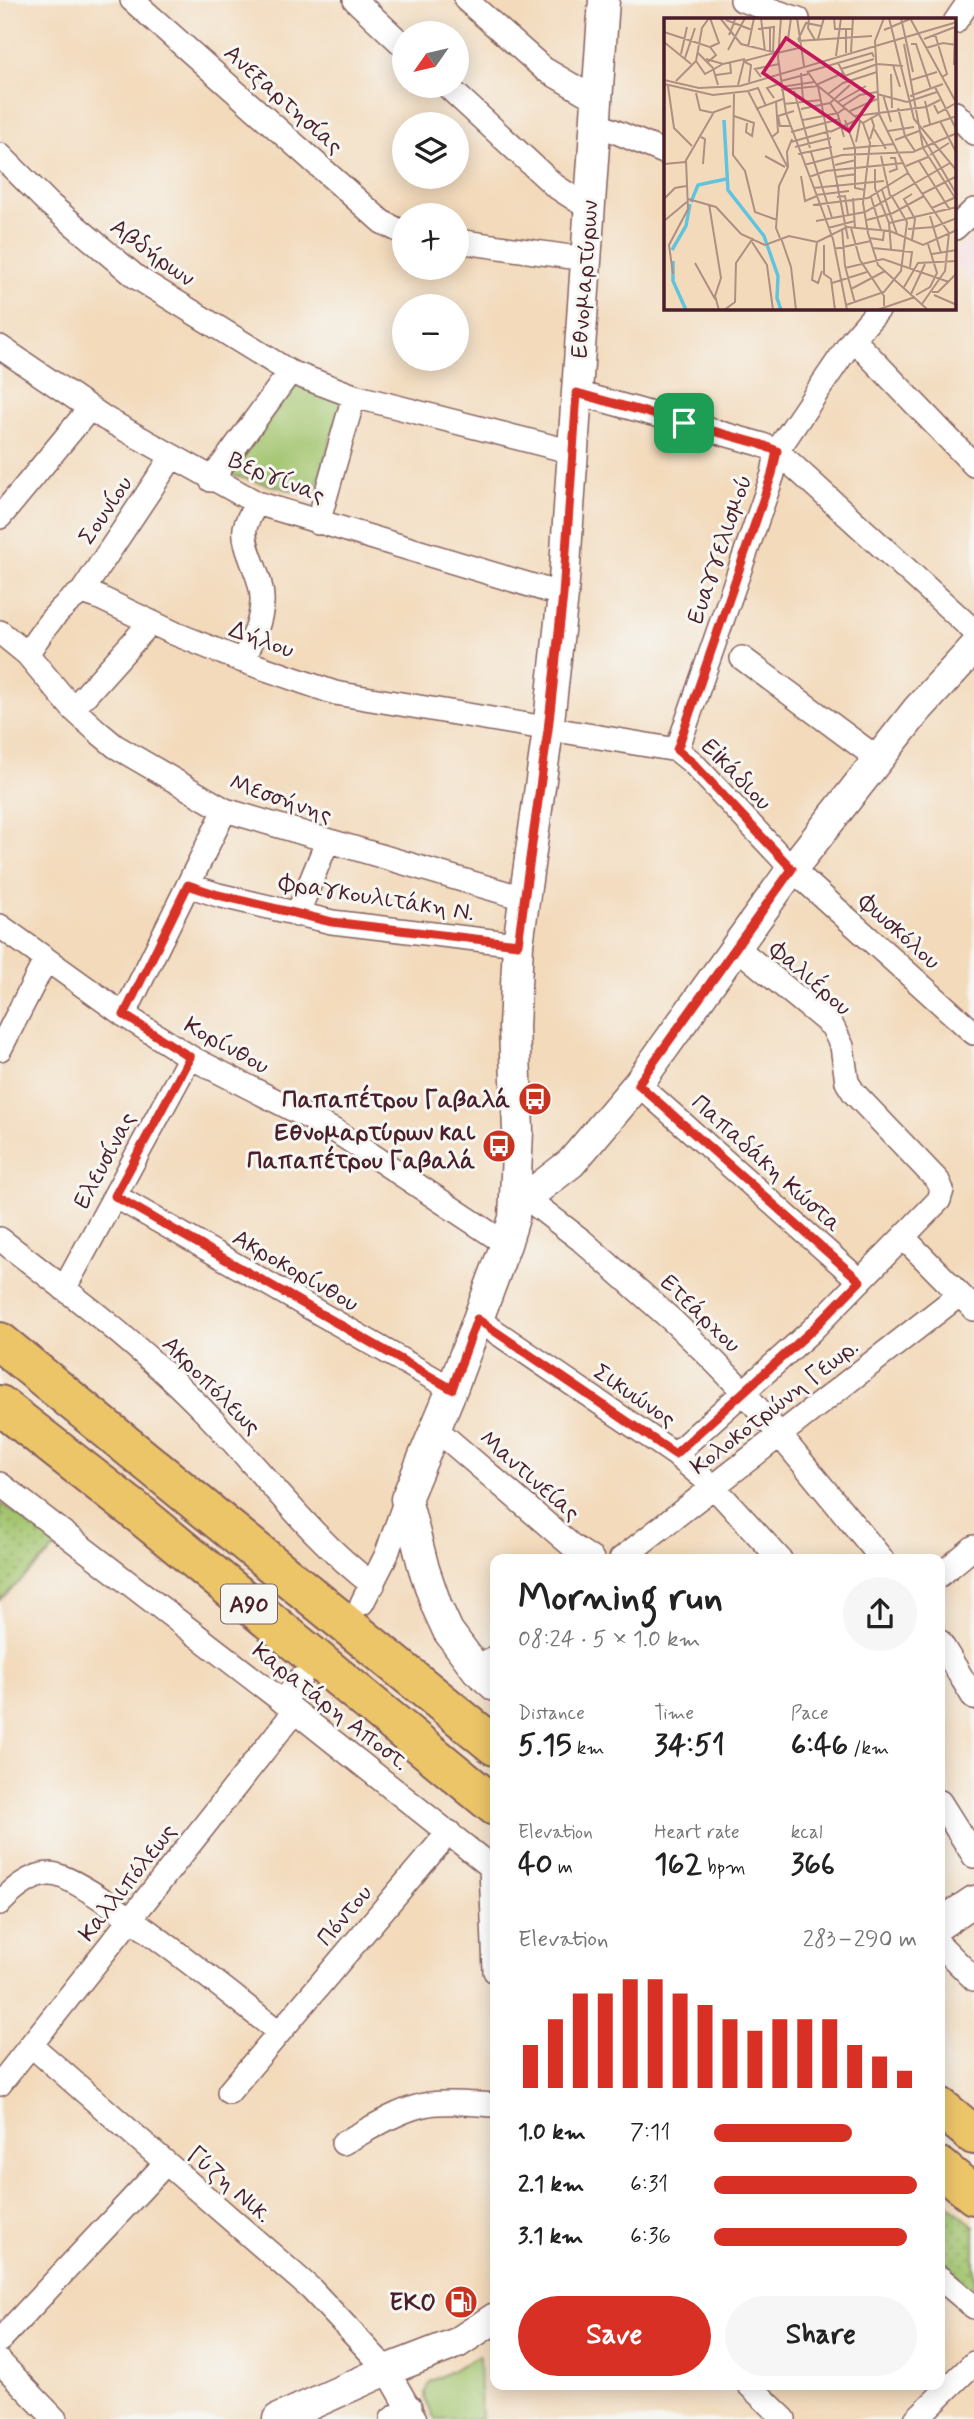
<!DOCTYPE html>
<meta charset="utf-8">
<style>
:root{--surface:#fff;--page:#f6f6f6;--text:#222;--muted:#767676;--accent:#d93025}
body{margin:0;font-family:Mynerve,sans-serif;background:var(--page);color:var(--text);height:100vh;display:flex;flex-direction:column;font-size:26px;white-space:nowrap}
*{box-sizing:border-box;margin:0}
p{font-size:23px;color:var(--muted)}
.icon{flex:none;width:38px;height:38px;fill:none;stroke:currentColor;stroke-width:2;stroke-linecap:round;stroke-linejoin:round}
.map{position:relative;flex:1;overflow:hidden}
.panel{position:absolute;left:490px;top:1554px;width:455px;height:836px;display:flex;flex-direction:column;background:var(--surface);border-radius:14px;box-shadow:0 4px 18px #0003}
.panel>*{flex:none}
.needle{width:46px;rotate:236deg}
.tools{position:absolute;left:392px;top:21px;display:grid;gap:14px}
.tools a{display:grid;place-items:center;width:77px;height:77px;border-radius:50%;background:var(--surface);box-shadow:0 4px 18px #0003;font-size:35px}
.pin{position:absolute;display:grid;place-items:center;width:60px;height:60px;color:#fff;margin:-30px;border-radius:14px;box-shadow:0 4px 10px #0006}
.round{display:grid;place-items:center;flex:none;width:74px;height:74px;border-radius:37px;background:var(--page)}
.summary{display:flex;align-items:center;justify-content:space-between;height:119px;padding:0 28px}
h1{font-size:38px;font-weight:800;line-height:52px}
.figures{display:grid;grid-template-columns:repeat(3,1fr);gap:10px;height:119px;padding:7px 28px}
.figures div{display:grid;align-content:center}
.figures b{font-size:30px;font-weight:800}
.figures small{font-size:19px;font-weight:400}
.figures p{font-size:19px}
.chart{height:196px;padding:14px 28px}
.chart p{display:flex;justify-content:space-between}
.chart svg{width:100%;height:126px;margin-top:7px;stroke:var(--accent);stroke-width:6}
.button{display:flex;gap:14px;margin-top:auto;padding:14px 28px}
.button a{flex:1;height:80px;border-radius:42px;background:var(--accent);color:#fff;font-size:28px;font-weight:800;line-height:80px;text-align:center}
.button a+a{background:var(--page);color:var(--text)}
ul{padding:0 28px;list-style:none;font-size:23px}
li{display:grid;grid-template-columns:112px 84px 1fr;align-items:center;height:52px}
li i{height:18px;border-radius:9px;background:var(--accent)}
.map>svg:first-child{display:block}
.built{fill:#f5cfd9}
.grass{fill:url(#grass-dots);stroke:#76724c;stroke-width:2}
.green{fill:#a3c56e;stroke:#76724c;stroke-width:2}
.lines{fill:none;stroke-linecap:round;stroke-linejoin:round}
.minor-casing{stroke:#85605d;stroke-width:26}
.tertiary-casing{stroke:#85605d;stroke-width:33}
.motorway-casing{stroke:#85605d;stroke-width:42}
.minor{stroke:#fff;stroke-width:23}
.tertiary{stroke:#fff;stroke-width:30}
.motorway{stroke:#ecc569;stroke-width:38}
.route-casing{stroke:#fff;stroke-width:14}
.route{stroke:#d93025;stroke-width:9}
.labels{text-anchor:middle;stroke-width:6;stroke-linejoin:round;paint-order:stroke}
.shield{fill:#f6f6f2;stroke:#7e6067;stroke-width:2}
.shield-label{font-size:23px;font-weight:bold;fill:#4a1f2b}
.street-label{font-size:24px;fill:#4a1f2b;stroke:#f6f6f2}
.poi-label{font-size:24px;font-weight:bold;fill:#4a1f2b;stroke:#f6f6f2;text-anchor:end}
.inset-river{fill:none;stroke:#60c4de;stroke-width:3.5}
.inset-road{fill:none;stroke:#af8f81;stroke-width:2}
.view{fill:#c2185b;fill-opacity:0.15;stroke:#c2185b;stroke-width:3.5}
.inset-edge{fill:none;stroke:#4a1f2b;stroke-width:3.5}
</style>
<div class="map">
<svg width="974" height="2419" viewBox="0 0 974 2419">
<defs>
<pattern id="grass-dots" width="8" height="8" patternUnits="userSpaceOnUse" patternTransform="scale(1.75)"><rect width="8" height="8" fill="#a3c56e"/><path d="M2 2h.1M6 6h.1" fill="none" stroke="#879f5b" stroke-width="1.8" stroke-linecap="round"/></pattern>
</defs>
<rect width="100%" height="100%" fill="#f6f6f2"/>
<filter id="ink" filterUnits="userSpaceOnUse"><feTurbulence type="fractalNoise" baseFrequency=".0143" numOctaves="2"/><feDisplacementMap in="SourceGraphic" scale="14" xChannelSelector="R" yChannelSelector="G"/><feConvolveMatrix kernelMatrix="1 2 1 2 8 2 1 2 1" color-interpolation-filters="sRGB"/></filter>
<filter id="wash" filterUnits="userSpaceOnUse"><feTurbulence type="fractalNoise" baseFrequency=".00686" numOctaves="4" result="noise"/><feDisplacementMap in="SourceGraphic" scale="28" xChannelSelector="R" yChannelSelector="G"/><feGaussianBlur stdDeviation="1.57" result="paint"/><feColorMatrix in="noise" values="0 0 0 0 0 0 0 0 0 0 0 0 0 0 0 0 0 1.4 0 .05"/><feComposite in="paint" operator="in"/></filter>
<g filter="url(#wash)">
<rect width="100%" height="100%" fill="#f3dabb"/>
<path class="built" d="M974,236V283L955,264V253Z"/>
<path class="grass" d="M0,1503L60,1544L0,1600Z
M940,2198L974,2226V2292L940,2262Z"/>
<path class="green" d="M294,385L344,395L314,496L230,475Z
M479,2356L481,2419H435C427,2406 420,2395 430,2382Z"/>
</g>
<g filter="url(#ink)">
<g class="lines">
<defs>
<path id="minor" d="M132,0L382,222L404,233
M355,0L404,46
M466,0L544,69L597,100
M742,0L798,19
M955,22L970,0
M447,86L555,186L589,208
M955,113L974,133
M595,123L666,153
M0,155L48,203L136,277L290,372L354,396L573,452
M955,228L974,210
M457,241L585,259
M853,339L974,465
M0,347L106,419L257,503L563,595
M577,393L760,444L777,451L974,631
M211,480L290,372
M0,517L90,408
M318,523L354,396
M82,592L98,597L176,634L243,661L335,693L677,750L693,763L792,869L974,1033
M0,632L27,654L73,709L97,731L115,746L225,810L523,898
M27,654C43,630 57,608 82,592L172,457
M742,658L878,759
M243,661C251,643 261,623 262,603C264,577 242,550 245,528C247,519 252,511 257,503
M73,709L151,622
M677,750L773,474L777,451L853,339L880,308
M188,885L218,895L332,922L518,944
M297,915L327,842
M0,926L124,1015L190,1057L337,1132L506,1244
M736,947L832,1026L842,1046L847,1082L854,1093L938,1181L942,1190L939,1200L903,1237L974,1309
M124,1015L225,810
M0,1049L46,959
M638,1084L860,1281
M516,1190L581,1240L674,1322L709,1356L744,1392L882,1559
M115,1196L452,1389
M0,1239C69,1292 138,1344 199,1406C257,1464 307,1535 373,1585
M64,1289L190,1057
M477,1319L675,1454L713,1486L780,1559
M436,1429L571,1545L592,1559
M675,1454L811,1331L903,1237
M0,1484L295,1711L495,1870
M621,1559L959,1295
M940,1575L974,1547
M362,1603L386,1556L406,1499
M940,1642L974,1698
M477,1670L495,1657
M283,1702L300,1679
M940,1802L974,1856
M491,1867L495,1971
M0,1903C13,1890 31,1874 50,1874C83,1873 243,2005 279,2032
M940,1945L974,1979
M31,2045L311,2289L387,2370L415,2419
M0,2084L295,1711
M229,2092L449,1832
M343,2143C370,2129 399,2109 429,2104C450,2101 473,2104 495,2105
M940,2278L974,2307
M0,2340L166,2163
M0,2362L55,2419
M749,2385L784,2419
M392,2419L410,2407
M916,2419L974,2363"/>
<path id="tertiary" d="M516,1190H536L571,1163L638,1084L792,869L917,710L974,648
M495,1686L477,1670L448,1631L437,1607L424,1569L406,1499L452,1389L506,1244L514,1218L518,1131L514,1027L518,944L548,730L563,595L604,0
M940,1924L974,1901
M278,2419L387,2370L457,2343L495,2318"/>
<path id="motorway" d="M0,1342L495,1746
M0,1405L142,1516L495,1806
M940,2107L974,2135
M940,2167L974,2195"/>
</defs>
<use href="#minor" class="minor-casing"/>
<use href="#tertiary" class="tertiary-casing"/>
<use href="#motorway" class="motorway-casing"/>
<use href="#minor" class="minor"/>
<use href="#tertiary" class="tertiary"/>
<use href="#motorway" class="motorway"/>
</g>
</g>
<g class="lines" filter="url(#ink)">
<defs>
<path id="route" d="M577,393L760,444L777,451L772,474L677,750L693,763L792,869L638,1084L860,1281L811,1331L675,1454L477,1319L452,1389L115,1196L190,1057L124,1015L188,885L218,895L332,922L518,944L548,730L563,595Z"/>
</defs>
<use href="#route" class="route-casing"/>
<use href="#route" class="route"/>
</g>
<defs>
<symbol id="bus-disc" viewBox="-11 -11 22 22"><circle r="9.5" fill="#c8321e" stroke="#f6f6f2"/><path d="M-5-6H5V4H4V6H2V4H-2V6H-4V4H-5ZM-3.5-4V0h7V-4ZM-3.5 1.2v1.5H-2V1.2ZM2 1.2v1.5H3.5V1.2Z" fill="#fff"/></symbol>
<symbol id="fuel-disc" viewBox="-11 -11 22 22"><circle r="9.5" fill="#c8321e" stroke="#f6f6f2"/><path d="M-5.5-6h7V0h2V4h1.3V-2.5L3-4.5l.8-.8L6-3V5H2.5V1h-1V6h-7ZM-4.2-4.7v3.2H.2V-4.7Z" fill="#fff"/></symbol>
</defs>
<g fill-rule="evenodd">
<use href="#bus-disc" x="516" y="1080" width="38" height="38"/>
<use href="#bus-disc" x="480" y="1127" width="38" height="38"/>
<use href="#fuel-disc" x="442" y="2283" width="38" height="38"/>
</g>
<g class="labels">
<rect class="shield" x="221" y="1584.5" width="56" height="39" rx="5"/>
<g class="shield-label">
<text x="249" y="1612">Α90</text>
</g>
<g class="street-label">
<text transform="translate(284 99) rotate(42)" y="8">Ανεξαρτησίας</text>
<text transform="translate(153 252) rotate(36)" y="8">Αβδήρων</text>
<text transform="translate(584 279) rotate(-86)" y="8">Εθνομαρτύρων</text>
<text transform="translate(277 477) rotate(22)" y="8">Βεργίνας</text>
<text transform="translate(105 510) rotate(-56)" y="8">Σουνίου</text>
<text transform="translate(719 549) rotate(-71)" y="8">Ευαγγελισμού</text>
<text transform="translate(262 639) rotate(20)" y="8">Δήλου</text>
<text transform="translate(737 774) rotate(46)" y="8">Εἰκάδιου</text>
<text transform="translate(281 798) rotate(19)" y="8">Μεσσήνης</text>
<text transform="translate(377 897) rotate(9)" y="8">Φραγκουλιτάκη Ν.</text>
<text transform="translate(900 931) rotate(42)" y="8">Φωσκόλου</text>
<text transform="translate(811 978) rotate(41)" y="8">Φαλιέρου</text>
<text transform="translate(227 1045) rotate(29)" y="8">Κορίνθου</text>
<text transform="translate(104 1160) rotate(-62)" y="8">Ελευσίνας</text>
<text transform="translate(767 1163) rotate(42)" y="8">Παπαδάκη Κώστα</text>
<text transform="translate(296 1270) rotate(30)" y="8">Ακροκορίνθου</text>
<text transform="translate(701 1313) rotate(44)" y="8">Ετεάρχου</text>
<text transform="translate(212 1385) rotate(45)" y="8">Ακροπόλεως</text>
<text transform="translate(635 1395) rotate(34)" y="8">Σικυώνος</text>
<text transform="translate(774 1406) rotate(-38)" y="8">Κολοκοτρώνη Γεωρ.</text>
<text transform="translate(530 1475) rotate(41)" y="8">Μαντινείας</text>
<text transform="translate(331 1706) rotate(38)" y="8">Καρατάρη Αποστ.</text>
<text transform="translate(127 1882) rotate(-52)" y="8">Καλλιπόλεως</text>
<text transform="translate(344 1915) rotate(-50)" y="8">Πόντου</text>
<text transform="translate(230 2184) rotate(41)" y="8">Γύζη Νικ.</text>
</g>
<g class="poi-label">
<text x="510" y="1107">Παπαπέτρου Γαβαλά</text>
<text x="475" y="1140">Εθνομαρτύρων και<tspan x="475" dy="28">Παπαπέτρου Γαβαλά</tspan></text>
<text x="436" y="2310">EKO</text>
</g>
</g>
<g transform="translate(664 18)">
<rect width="292" height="292" fill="#f3dabb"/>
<path class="inset-river" d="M60,102L64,172L100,218L114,258L113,280L117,292M27,184L34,167L62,161M8,232L22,208L26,186M9,243V263L22,292"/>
<path class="inset-road" d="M56,0L77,26L113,35L135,30M71,0L70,5L88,12M97,0L101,33M117,0L114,40L122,95L169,221L183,292M133,0L140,48M145,0L144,10L151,22M170,0L171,11H189M220,0L211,23L215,96L244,155L285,215M225,0L250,101L293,153M237,0L249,54M246,0L293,86M62,2L70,5L65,17M94,11L110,9L109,35M220,12L246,1M0,14L46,29L52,37L44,44M271,16L283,56L278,59M124,21L127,0M154,21L160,0M260,21L291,9M134,22L142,5L157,8M134,23L208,18M0,24L27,46M240,26L259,130L293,183M247,26H252L267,71M46,29L55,25L46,0M84,29L90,0M262,30L279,25L292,27M64,32L81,0M106,34V10M187,34L189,0M34,35L49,50L54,67M182,35V12M17,36L23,9M172,38L177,0M21,40L31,10M42,41L59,46L81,41M32,43L41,56L59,46M79,43L87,47L85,64M174,45L181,58L213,46L239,48M229,47L236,69M290,47L291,9M177,51L210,41M143,53L153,67L200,106M143,54L208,35L210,39M137,55L139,82M227,56L228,90M52,57L67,55L66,44M97,59L91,51L115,46M0,62L35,70L76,68L293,4M247,62L273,54M12,63L32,43L38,10L45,0M117,63L144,56M0,66L49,77L84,73L124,150M74,67L80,43L110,35M152,67L179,55M4,68L10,110L28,128M117,69L150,64M271,69L293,113M117,72L154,68L184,221M84,73L94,70L102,88M130,73L146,130M32,75L36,92L50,95M70,76L69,137L81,153L91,194L113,202M164,76L179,65L213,54M213,76L243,84M219,77L227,104M246,78L279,66M110,80L103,70L117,65M261,83L266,106M174,84L202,68M243,84L273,74M166,85L174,97L180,119M120,86L157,82M270,87L274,95L292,85M179,88L196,77L213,74M234,90L241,118L251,133M92,91L119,81M137,91L166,85L186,67M186,93L213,81M215,96L199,105L206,125L199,185L204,215L214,247L264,292M70,98L90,105L88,118L82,114L83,105M191,98L262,89L276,82M139,102L174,95L181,90M181,102L191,130V170L201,172M276,103L292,134M126,108H116L114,98L130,93M259,109L293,98M210,111L222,131M224,113L250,109M127,114L176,101M166,114L195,101M256,114L293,177M37,119L41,121L39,146M108,119L114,114L112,83M206,121L210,108L207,99M231,122L255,113M127,124L166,113M192,124L196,103M131,129L167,120M179,131L230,126M147,134L168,200M134,136L168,129M266,137L285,125M101,138L121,149M217,138L226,178M255,143L286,192M0,146L21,144L50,94L67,88M140,147L178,137L249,134L293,115M171,147L192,142M242,148L264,139M211,151V170L225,205L227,231M225,154L233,151L231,140H226M137,158L141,183L153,178M145,159L162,153L240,145M171,159L192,156M149,170L220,163M218,172L233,216M258,176L293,158M152,177L185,173M173,179L181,178L184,197M207,179L217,212M189,180L191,210M0,181L11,170L22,168M24,181L52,189L77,216L101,227L125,218L153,224M45,186L57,260L51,278L55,292M149,187L204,180L244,155M268,190L292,179M266,198L277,235M203,202L229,195L260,178M0,203L24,183M152,203L201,194L286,145M225,205L293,189M164,210L191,203M187,210L196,242L220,278V288M178,211L181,248L191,285M244,211L270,209L293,200M116,220L112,210L115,168L124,149L123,134L128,121M117,220L127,249L132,292M206,220L219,222L220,213M248,222L251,201L240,181L248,176M88,224L103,247L109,292M153,224L183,209L226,213L259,227L293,212M153,224L148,262L154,265L158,253M160,227V256L167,261L171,292M209,230L248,234L246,249M170,231L207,223M268,236L293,232M31,245L51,281M181,250L219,241L285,264M9,256L5,227L24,191L22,142M168,265L203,254M240,269L254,245L293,243M187,271L221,253M268,274H274L292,256M247,276L261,246M252,277L266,269L273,255L264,226M270,277L293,287M258,286L281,253L285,215M182,287L220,274L237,253L243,204L227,177M60,292L71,284L72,245L89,220M213,292L251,279"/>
<path class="view" d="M122,20L209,79L185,113L99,55Z"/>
<rect width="292" height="292" class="inset-edge"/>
</g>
</svg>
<div class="tools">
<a><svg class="needle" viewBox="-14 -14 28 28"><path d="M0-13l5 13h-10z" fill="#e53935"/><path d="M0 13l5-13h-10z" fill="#767676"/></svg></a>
<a><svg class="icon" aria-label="layers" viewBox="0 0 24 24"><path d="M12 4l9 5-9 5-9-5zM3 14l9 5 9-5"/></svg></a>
<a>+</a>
<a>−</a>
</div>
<div class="pin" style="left:684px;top:423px;background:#1e9e55"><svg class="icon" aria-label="arrive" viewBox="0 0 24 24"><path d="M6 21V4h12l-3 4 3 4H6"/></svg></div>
<section class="panel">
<div class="summary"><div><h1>Morning run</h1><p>08:24 · 5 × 1.0 km</p></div><a class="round"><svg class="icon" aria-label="share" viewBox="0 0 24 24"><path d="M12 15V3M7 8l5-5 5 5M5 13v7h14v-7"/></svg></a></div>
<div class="figures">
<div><p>Distance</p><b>5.15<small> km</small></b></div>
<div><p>Time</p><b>34:51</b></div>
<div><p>Pace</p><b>6:46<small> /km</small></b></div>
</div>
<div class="figures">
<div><p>Elevation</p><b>40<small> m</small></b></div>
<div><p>Heart rate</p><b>162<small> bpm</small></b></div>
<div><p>kcal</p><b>366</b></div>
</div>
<div class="chart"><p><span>Elevation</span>283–290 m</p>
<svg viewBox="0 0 160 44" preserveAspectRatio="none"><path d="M5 44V29M15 44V20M25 44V11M35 44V11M45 44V6M55 44V6M65 44V11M75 44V15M85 44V20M95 44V24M105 44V20M115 44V20M125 44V20M135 44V29M145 44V33M155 44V38"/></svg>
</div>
<ul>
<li><b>1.0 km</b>7:11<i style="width:68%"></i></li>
<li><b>2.1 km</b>6:31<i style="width:100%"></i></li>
<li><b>3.1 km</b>6:36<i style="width:95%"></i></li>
</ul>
<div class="button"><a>Save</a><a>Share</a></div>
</section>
</div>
